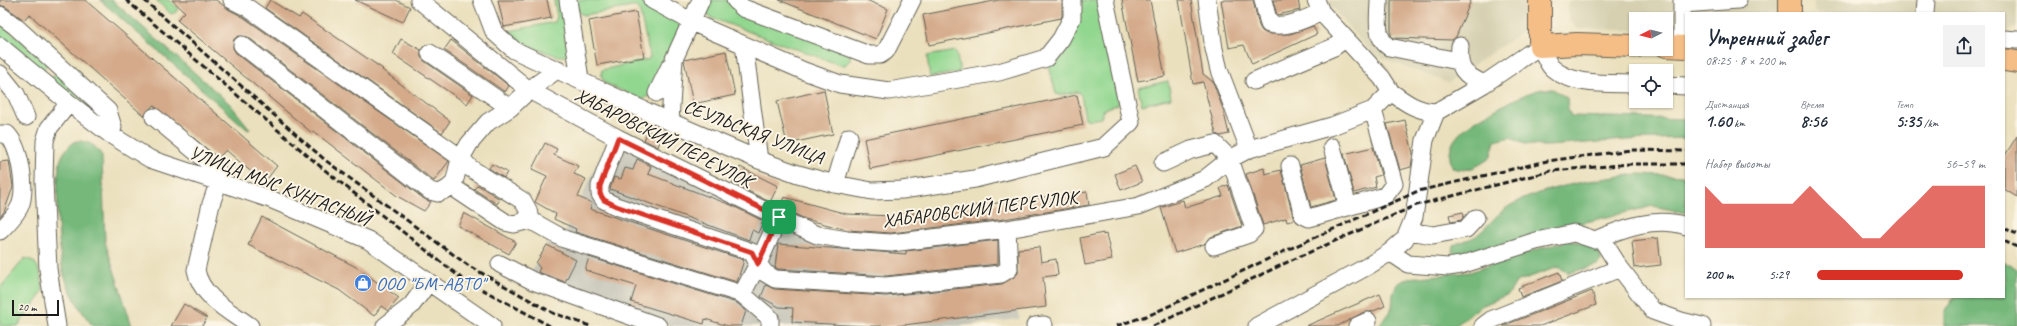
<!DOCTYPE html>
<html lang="ru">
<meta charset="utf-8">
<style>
:root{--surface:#fff;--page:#f2f2f3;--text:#1f2937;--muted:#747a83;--accent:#d93025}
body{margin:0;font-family:Caveat,sans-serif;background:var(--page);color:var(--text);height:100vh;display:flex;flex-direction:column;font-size:15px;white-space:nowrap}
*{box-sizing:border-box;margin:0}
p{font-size:13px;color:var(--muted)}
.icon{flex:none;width:22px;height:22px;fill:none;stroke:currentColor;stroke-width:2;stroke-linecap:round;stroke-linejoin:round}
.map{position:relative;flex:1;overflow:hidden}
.drawer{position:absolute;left:1685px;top:12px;width:320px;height:286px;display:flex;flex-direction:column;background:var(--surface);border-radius:0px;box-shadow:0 1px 3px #0004}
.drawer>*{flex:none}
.needle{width:26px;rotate:264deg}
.buttons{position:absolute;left:1629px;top:12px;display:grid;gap:8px}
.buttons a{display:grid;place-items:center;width:44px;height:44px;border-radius:0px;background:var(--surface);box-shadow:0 1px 3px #0004;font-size:20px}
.scale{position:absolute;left:12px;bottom:10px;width:47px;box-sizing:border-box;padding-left:4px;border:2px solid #1c1c1c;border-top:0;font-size:11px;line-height:14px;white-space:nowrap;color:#1c1c1c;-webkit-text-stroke:3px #fcf5e5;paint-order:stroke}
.pin{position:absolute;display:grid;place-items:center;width:34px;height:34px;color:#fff;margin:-17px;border-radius:8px;box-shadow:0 2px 6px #0006}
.round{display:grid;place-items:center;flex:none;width:42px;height:42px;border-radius:0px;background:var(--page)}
.overview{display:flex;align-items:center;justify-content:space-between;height:68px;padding:0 20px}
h1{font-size:22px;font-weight:800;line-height:30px}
.figures{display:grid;grid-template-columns:repeat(3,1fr);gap:6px;height:68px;padding:4px 20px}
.figures div{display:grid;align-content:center}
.figures b{font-size:17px;font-weight:800}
.figures small{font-size:11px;font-weight:400}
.figures p{font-size:11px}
.chart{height:112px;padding:8px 20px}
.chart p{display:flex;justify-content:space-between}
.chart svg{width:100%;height:72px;margin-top:4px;fill:var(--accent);opacity:.7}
ul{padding:0 20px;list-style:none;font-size:13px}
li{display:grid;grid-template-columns:64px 48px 1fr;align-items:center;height:30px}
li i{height:10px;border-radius:5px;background:var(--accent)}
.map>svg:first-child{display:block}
.built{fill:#d6d0b1}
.industrial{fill:#c5c5b8}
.green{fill:#92d790;stroke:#577a56}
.forest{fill:#75b87a;stroke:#486a4b}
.building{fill:#d4aa8a}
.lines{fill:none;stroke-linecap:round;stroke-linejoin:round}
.minor-casing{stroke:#646154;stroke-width:19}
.major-casing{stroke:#646154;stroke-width:24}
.minor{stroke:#fff;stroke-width:17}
.major{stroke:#f5be86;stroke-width:22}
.rail{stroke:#1c1c1c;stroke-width:3;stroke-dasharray:6 3;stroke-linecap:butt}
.route-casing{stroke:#fff;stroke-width:8}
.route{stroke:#d93025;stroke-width:5}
.labels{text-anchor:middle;stroke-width:4;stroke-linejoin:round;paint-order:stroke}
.street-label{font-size:19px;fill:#1c1c1c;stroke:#fcf5e5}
.shop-label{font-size:19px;fill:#366cbe;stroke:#fcf5e5;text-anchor:start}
</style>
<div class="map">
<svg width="2017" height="326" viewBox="0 0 2017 326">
<rect width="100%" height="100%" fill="#fcf5e5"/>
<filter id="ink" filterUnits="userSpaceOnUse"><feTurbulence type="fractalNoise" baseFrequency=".025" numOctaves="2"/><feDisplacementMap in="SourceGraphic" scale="8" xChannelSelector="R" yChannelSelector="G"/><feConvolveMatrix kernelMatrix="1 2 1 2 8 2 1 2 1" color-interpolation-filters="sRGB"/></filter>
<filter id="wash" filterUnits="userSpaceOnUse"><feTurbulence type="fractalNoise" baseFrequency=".012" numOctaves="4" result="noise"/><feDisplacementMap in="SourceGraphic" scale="16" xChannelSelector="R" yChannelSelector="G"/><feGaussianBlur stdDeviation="0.9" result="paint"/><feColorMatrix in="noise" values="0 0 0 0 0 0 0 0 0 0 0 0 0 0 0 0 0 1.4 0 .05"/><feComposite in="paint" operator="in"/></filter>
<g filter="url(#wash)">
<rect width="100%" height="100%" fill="#eae0bd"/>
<path class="built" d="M1326,0H1526L1527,28L1448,83L1372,54Z
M1568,0H1786V13H1686V31H1666V19H1636V30L1578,29L1568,19Z
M1814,0H2017V27L2004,33V13H1814Z"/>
<path class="industrial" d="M609,138L816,239L1007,235L1019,319L959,326H642L525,284L555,228L565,232Z"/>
<path class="green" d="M156,0H169L178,8L176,12L171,14Z
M554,0H563L570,49L567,56H558L518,43L508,33L509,31L555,22L557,17Z
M576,0H642L678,22L681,28L651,94L642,100L605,83L601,75L602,70L649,59L650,56L639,9L637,7H632L584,15L579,13Z
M711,0H733L850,54V60L845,65H840L709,17L707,12Z
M1075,0H1100L1119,104L1104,109L1101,118L1089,120L1085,118L1081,95L1078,92L1060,95L1056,94L1049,66L1070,30Z
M0,22L47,64L45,68L40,70L0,40Z
M956,51L960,72L930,77L927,56Z
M56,74L103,113L105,122L50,79Z
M1168,81L1171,98L1142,105L1138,88Z
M25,258C28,259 32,260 34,262C40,268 44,285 42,293L18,326H0V288Z"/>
<path class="forest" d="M100,0H112L230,104L250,129L248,130Z
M1543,89H1553L1567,98L1568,109L1571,116L1686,119V138L1625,140L1548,146C1535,146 1520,145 1511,137L1495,141L1490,158C1478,166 1467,173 1453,168C1438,137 1479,119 1500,107C1514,100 1527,92 1543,89Z
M76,141C89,141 96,145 102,156L105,242L132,326H93C81,312 70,293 64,275C58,256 55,182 60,162C63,152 67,147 76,141Z
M1637,174L1686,176V213L1653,206L1540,233L1479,251L1455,255L1452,252L1453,245C1460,242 1470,240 1476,236C1490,225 1499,210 1515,203C1554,184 1596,180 1637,174Z
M1568,241L1594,244L1600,253L1601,261L1597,265L1569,273L1558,267L1516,282L1509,294L1481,306L1455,326H1379L1392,308L1393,294L1397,284L1408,278L1470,272L1538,249Z
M2004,261L2017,271V326H1944V313L1954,297H2004Z"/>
<g id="blocks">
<path class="building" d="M0,0H85L277,166L264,183L226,150L218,158L153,105L144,116L29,14L24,20L6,7L0,5Z
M172,0H216L228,9L243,17L449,161L434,181L248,37L239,36L234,39L233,48L236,53L424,199L431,202L424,211L397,196L313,131L312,133L177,20L185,12Z
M270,0L299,18L302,14L383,69L382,70L450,121L442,133L265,8Z
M355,0H396L410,7L403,22Z
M498,0H547L551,18L504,27Z
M779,0H866L888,9L876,39Z
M999,0H1062V16L1061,18L929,45L923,15Z
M1122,0H1150L1165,76L1138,81Z
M1179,0H1191L1203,74L1213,82L1223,109L1229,134L1220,136L1216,134L1203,82L1193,84Z
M1221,0H1253L1259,26L1262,31L1267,34H1290L1313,26L1317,34L1252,64L1244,45L1229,48Z
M1273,0H1298L1300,10L1277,15Z
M1391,0H1471L1456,37L1452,40L1393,38L1391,35Z
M636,12L644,57L597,65L589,21Z
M401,39L421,50V57L424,61L473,95L467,104L393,54Z
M451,40L509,86L505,92L444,50Z
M726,51L735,95L693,104L684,60Z
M824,90L833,134L787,144L777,101Z
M1077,95L1083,125L870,169L864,139Z
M1405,120L1413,153L1411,167L1400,170L1387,124Z
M648,131L661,137L658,147L644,140Z
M2017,136V197L2004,189V157Z
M545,143L557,149L554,155L578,166L574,174L586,179L578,197L592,203L590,209L744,260L737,282L575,232L576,229L554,219L556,214L535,202L547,176L532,169Z
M1373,147L1381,175L1374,177L1376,187L1354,193L1344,154Z
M1325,158L1336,200L1311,207L1300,165Z
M637,159L651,166L648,174L731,205L763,221L758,233L752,230L749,240L610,189L614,177L621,179L625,168L633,170Z
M9,161L13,187L4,212L0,217V162Z
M492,164L507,172L504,178L489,168Z
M1135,166L1142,182L1121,190L1115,174Z
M740,167L778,186L770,202L732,183Z
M1264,168L1265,174L1281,170L1294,220L1287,222L1286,218L1263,225L1246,174Z
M478,185L500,199L497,204L474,189Z
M1228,185L1242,226L1211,237L1204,244L1175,253L1161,208L1183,200L1185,208L1223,196L1220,188Z
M1087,192L1089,205L997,220L891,233L848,230L805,219L780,207L784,197L847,214L892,216Z
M1463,212L1464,216L1461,220L1451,222L1449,215Z
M464,213L516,242L509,254L458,226Z
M262,217L356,267L399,298L388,311L381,306L374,316L339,290L248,245Z
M1103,233V235L1106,234L1112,260L1085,265L1080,238Z
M1658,238L1661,265L1635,268L1632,241Z
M998,240V264L886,276L778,269L775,267L778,244L906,254V251Z
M547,245L576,260L565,282L538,272L540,268L536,263Z
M1039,247L1041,262L1056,259L1058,275L1043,277L1046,307L896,326H866L792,322L793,308L779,307L761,297L766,285L774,289L886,296L1002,284L1014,277L1018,273V249Z
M589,257L737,303L746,311L741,326H728L705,319L704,324L631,302L636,286L585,270Z
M1559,272L1562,281L1521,297L1518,288Z
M1592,291L1596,305L1540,326H1503Z
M1380,294L1385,306L1371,312H1364L1338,326H1306Z
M184,304L207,318L202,326H171Z"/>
</g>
</g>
<g filter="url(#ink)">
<use href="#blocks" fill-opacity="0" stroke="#646154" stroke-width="1"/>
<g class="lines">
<defs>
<path id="minor" d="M232,0L248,8L461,158L469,144L488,122L510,108L529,90L558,69
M419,0L529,90L618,138L792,224L817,235L847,240L891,243L1007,229L1139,206L1205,179L1230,159L1249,149L1332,126L1373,110L1391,92C1406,103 1417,111 1436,112
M482,0L494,32L514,50L650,113L759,160L798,174L835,184L872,191L902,190L975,179L1104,147L1131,122L1105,0
M568,0L580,79
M652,0L696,24L804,71L840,84L889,91L999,72L1046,58L1061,39L1072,18V0
M735,0L743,8L869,55H880L886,51L912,0
M1207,0L1214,49L1219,70L1249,149
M1263,0L1269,24C1285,29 1306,19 1321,12
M1316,0L1321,12L1382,78L1391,92
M1379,0C1379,16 1374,38 1389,47L1458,61
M1682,4L1738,0
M1925,13L1926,0
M0,15L15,26L108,111L113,127L111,135
M2004,39L2017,40
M242,45L430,191L438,193C461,185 453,175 461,158L470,168L523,201L528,210L530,220
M744,45L759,160
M0,46L69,103L111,135L150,159L270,199L368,240L492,326
M1460,46C1458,70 1463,74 1484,84
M1682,47V0
M430,53L510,108
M0,74L16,94L26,117
M1254,81L1334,47L1345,39
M1666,85L1686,86
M657,93L670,66
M154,117L207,161L221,175L211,204L196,270C201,297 229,311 250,326
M670,121L674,59L701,0
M0,134H7C20,147 27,189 20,206C16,215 7,224 0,231
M618,138L600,186V194L604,200L616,206L752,252L758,264L742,294
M1332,147L1348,207
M1163,163L1191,150L1215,144L1230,159L1254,229L1249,234L1214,246
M1290,166L1303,215L1309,218L1385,196L1394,184L1373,110
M835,184L849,137
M451,186L505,222L514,224L530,220L564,239L742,294L770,318V326
M779,217L758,264L765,273L775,279L886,286L1001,274L1009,269L1007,229
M1409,231L1433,235L1466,229L1476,218
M1595,240C1623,228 1655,216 1686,226
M1390,252L1408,264L1448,267L1461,265L1536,241L1574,233L1595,240L1601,238L1620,268L1653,311L1681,321L1702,326
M500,264L533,281L658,326
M57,326L48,269L44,181L45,141L49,128L69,103
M385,326L411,306L428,283
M1035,326L1044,325
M1257,326L1368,266L1390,252L1405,239L1414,217L1425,140L1436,112L1484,84L1540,46C1544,53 1547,63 1552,68C1574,87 1609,83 1636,84
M1357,326L1368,321
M1483,326L1491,320L1620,268"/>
<path id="major" d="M1540,0V46L1577,44L1636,46
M1790,0V13
M1666,46L1686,47
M2004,60L2017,62"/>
</defs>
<use href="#minor" class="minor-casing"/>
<use href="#major" class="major-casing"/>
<use href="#minor" class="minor"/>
<use href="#major" class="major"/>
<path class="rail" d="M126,0L321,167L461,278L550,326
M144,0L325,160L469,266L553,313L590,326
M2004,228L2017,234
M2004,241L2017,247
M1116,326L1152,314L1289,249L1418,191L1547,161L1631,150L1686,151
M1153,326L1294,259L1417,205L1551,171L1630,164H1686"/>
</g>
</g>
<g class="lines" filter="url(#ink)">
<defs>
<path id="route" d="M618,138L779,217L758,264L752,252L616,206L604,200L600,194V186Z"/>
</defs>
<use href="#route" class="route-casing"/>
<use href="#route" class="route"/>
</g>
<defs>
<symbol id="shop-disc" viewBox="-11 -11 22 22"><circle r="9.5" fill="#3f7fe0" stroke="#fcf5e5"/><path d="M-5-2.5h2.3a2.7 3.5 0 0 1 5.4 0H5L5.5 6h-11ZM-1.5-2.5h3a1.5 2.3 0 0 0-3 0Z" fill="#fff"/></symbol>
</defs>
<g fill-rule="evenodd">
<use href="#shop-disc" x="353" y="273" width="20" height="20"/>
</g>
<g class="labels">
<g class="street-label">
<text transform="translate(754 131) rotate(21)" y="7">СЕУЛЬСКАЯ УЛИЦА</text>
<text transform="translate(664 137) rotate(27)" y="7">ХАБАРОВСКИЙ ПЕРЕУЛОК</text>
<text transform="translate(280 185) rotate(21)" y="7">УЛИЦА МЫС КУНГАСНЫЙ</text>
<text transform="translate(980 208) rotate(-7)" y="7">ХАБАРОВСКИЙ ПЕРЕУЛОК</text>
</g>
<g class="shop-label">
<text x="376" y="290">ООО "БМ-АВТО"</text>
</g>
</g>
</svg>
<div class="buttons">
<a><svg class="needle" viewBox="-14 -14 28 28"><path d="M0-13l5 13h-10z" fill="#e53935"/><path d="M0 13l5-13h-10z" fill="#747a83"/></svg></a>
<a><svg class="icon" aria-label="locate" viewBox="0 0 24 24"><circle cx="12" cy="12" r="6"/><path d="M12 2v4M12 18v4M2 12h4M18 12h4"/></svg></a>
</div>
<div class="scale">20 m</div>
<div class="pin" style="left:779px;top:217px;background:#1e9e55"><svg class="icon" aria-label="arrive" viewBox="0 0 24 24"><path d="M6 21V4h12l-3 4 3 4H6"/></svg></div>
<section class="drawer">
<div class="overview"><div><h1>Утренний забег</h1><p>08:25 · 8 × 200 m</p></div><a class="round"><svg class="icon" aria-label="share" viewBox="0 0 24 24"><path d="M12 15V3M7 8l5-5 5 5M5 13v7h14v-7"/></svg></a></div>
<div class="figures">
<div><p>Дистанция</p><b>1.60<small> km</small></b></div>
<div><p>Время</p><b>8:56</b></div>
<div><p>Темп</p><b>5:35<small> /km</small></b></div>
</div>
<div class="chart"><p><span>Набор высоты</span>56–59 m</p>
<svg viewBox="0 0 160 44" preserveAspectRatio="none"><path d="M0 44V6L10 17L20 17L30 17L40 17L50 17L60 6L70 17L80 27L90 38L100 38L110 27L120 17L130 6L140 6L150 6L160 6V44z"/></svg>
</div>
<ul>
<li><b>200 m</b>5:29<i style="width:87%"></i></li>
</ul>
</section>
</div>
